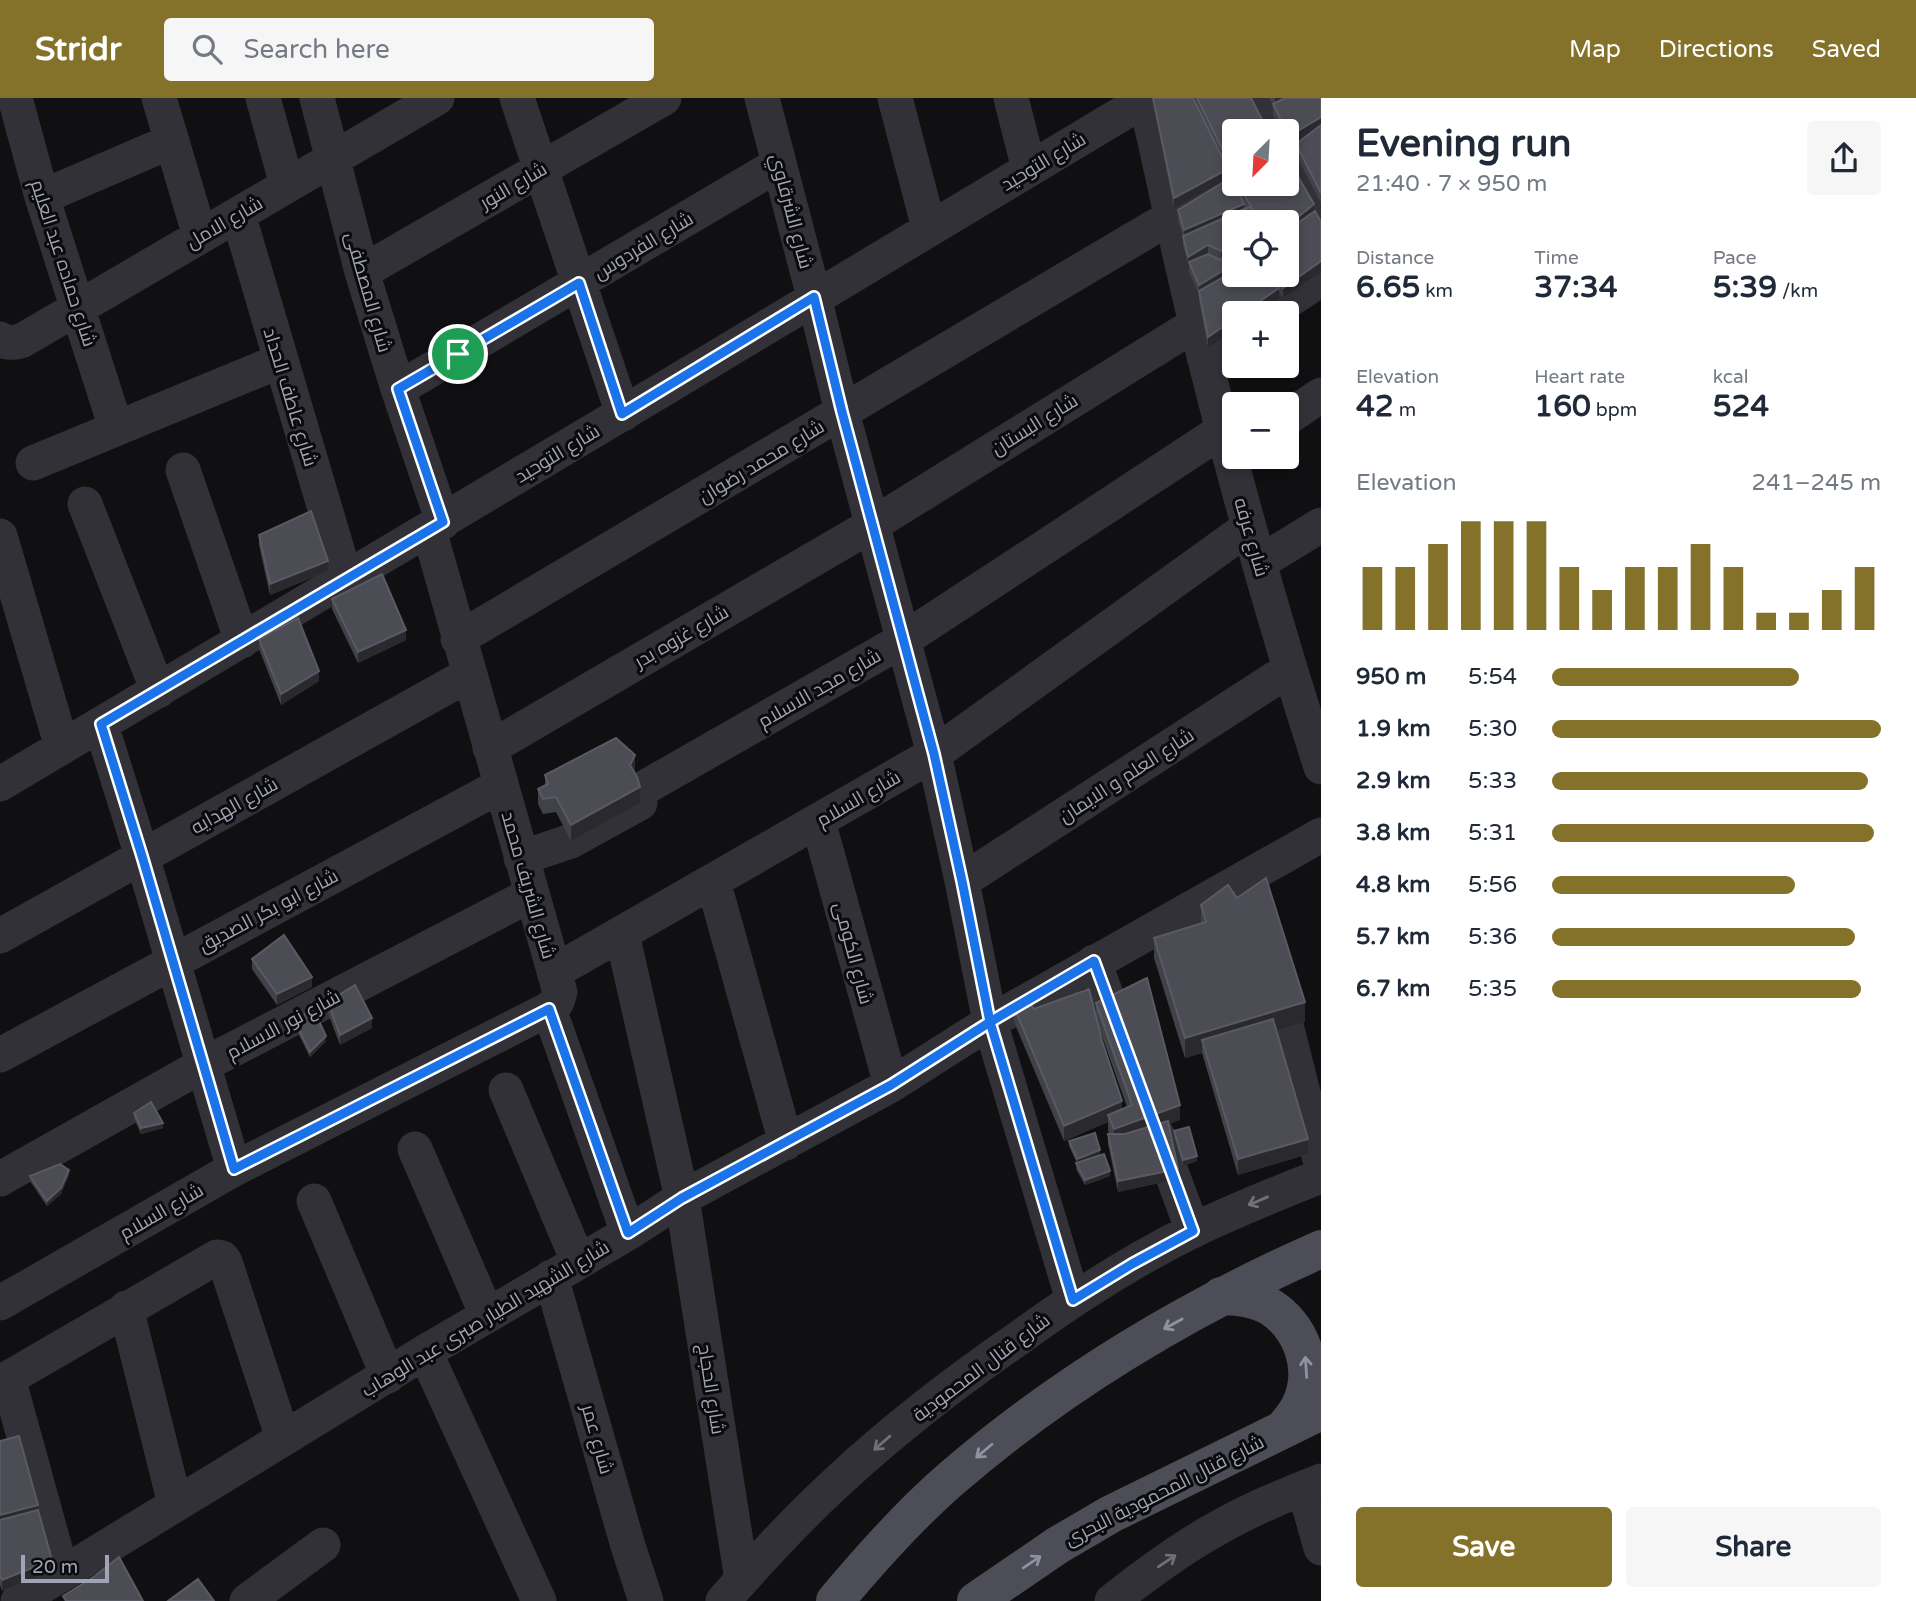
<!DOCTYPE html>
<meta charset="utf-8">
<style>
:root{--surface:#fff;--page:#f6f6f7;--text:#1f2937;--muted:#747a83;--accent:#84722a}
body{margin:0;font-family:"Varela Round",Cairo,sans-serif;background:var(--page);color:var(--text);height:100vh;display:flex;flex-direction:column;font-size:26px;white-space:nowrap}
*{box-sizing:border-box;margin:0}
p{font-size:23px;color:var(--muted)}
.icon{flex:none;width:38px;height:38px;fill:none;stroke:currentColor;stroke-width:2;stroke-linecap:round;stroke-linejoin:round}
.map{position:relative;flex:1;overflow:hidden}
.details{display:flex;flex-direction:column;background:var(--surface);width:595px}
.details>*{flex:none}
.needle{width:46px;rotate:204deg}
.tools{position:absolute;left:1222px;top:21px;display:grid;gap:14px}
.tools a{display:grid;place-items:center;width:77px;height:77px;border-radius:7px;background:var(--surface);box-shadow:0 4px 10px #0003;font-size:35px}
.scale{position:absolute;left:21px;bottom:18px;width:88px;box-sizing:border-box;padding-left:7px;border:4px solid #a0a4b4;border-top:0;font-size:19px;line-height:24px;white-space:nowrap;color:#a0a4b4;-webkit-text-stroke:5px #0b0b0d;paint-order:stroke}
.pin{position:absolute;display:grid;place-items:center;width:60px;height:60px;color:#fff;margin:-30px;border:4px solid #fff;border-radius:50%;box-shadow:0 2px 7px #0007}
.round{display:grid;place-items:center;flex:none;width:74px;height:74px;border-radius:7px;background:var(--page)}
.overview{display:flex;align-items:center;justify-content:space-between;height:119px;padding:0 35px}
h1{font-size:38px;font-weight:700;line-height:52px}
.stats{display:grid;grid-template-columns:repeat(3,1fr);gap:10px;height:119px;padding:7px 35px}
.stats div{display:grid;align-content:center}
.stats b{font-size:30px;font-weight:700}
.stats small{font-size:19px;font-weight:400}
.stats p{font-size:19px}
.chart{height:196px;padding:14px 35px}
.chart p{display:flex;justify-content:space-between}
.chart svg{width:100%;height:126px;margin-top:7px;stroke:var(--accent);stroke-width:6}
.action{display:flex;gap:14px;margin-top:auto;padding:14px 35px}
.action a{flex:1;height:80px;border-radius:7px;background:var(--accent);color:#fff;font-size:28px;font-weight:700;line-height:80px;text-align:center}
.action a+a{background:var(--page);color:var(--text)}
ul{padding:0 35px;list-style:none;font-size:23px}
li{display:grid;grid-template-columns:112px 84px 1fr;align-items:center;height:52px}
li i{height:18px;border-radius:9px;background:var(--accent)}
header{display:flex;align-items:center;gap:42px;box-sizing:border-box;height:98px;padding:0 35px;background:var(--accent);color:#fff}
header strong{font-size:33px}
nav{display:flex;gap:38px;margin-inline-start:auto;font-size:24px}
.search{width:490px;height:63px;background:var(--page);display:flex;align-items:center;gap:18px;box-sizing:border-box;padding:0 24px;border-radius:7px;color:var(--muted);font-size:26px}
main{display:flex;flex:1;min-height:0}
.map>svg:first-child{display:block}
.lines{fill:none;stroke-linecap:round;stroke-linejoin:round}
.minor{stroke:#313137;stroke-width:35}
.major{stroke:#4c4d56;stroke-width:38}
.wall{fill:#414148;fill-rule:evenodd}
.shaded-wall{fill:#29292e}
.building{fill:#4b4c54;stroke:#595a63;stroke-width:2}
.oneway{stroke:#6e707c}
.oneway2{stroke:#8f93a1}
.route-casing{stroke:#fff;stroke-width:14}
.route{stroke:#1a73e8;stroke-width:9}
.labels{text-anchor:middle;stroke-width:6;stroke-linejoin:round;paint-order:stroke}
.street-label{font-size:19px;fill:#a0a4b4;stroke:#0b0b0d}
</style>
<header>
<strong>Stridr</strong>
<div class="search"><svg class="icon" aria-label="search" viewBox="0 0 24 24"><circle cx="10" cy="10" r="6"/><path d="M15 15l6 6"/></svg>Search here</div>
<nav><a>Map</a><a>Directions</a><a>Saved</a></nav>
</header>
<main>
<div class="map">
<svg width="1321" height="1503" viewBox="0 0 1321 1503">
<rect width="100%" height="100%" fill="#101012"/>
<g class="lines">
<path class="minor" d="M15,0L42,99L116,330
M159,0L200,138
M263,0L287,87
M317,0L362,174L398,291L443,424
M517,0L623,316
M762,0L814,199L842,314L934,656L962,783L990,924L1073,1202
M895,0L929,130
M1011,0L1029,71
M1145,0C1163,76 1178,153 1197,229C1233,377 1274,524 1321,669
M1258,0L1274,33
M1286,58L1321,121
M42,99L172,43
M238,116L346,482
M362,174L664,0
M1270,215L1321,181
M0,241C8,246 15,245 23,242L437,0
M1204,259L1234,239
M398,291L779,66
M1286,321L1321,297
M33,365L280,263
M183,372L242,543
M85,406L158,593
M429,432L560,894L557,904L549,911L628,1135
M0,438L62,649
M1259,465L1321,427
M458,541L1171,119L1234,84
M101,627L142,758L234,1071
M490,650L872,427L1196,226
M0,686C384,459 766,230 1148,0
M818,723L891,987
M521,760L571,743L640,705L637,694L903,542L1223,332
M713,783L786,1045
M962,783L1290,571
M622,836L682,1100L742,1482
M0,838L468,577
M1094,864L1123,942
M554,874L934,656L1249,429
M1275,883L1321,1066
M0,957L500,688
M506,992L578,1163
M1158,1038L1193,1133
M415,1051L487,1217
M0,1081L203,967L532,796
M314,1103L388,1278
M551,1179L628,1448L646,1503
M0,1205L234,1071L549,911
M126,1210L175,1406
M425,1254L539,1503
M8,1280L62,1476
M0,1285L217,1159L222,1160L225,1164L283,1340
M1304,1390L1321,1450
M18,1503L425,1254L628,1135L682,1100L891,987L990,924L1321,737
M247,1503L323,1447
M723,1503C759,1462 796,1422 836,1385C893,1332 955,1284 1019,1240C1074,1200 1133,1162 1194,1132C1236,1112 1278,1095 1321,1078
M1112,1503C1145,1477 1181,1450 1218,1430C1251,1411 1286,1397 1321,1383"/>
<path class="major" d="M1221,1198C1238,1198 1254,1200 1269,1208C1301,1228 1316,1268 1302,1303C1298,1314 1291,1322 1284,1330
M835,1503C871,1460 909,1417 952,1380C1062,1285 1188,1210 1321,1151
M976,1503L1058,1447L1111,1416L1321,1313"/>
</g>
<path class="wall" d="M1152,0H1251L1234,33V73L1229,75L1228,73V81L1174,110Z
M1269,0H1321V105L1296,57V46L1308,37L1289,48L1286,43V33H1281L1273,17V7Z
M1235,86H1286L1314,114L1321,124V174L1283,200L1279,193V201L1208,250L1199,203V196L1189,174V169L1183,148V139L1178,122V112ZM1234,124H1286V177H1234ZM1229,150H1230L1229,156L1223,160Z
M259,437L328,473L270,497L259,447Z
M332,501L406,542L358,565L332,511Z
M259,541L319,583L281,607L259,551Z
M635,673L640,705L571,743L556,714L543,716L538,706V691L545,687V677Z
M1201,807L1305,924L1276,933L1308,1056L1238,1077L1202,955L1185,960L1154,860V840L1201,826Z
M252,861L312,889L277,907L252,871Z
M328,904L372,930L340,947L328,915Z
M1096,905L1180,1022L1168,1026L1178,1081L1118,1094L1108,1046V1036H1109L1108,1032V1024L1064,1043L1014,924V909L1096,918ZM1098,927L1127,1009L1122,1012Z
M297,928L326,943L310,959L297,933Z
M134,1015L163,1030L141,1036L134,1020Z
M1174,1033L1197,1063L1183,1068L1174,1039Z
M1069,1043L1100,1058L1110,1078L1085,1087L1076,1071L1077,1065L1069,1048Z
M69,1077L61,1096L47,1108L30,1083V1078Z
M0,1343L38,1412L52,1472L2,1493L0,1487Z"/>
<path class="shaded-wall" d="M1275,0H1300L1275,11Z
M1321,19V29L1289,48V38Z
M1234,62V73L1229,75V65Z
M1228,71V81L1174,110V100Z
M1244,106V117L1184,142V132Z
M1314,106V117L1286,139V129Z
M1234,139V149L1229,150L1221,163V153L1229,140Z
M1208,147V157L1189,164L1188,169V159Z
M1321,163V174L1283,200V190Z
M1234,166V177L1199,198V187Z
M1279,190V201L1258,215H1243Z
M1234,221V232L1208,250V239Z
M328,463V473L270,497V486Z
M406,532V542L358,565V554Z
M319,573V583L281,607V596Z
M635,657V673L630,683V667Z
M640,689V705L571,743V727Z
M312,879V889L277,907V896Z
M1305,904V924L1206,954L1202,942V955L1185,960V940Z
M372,920V930L340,947V937Z
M326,938V943L310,959V954Z
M1122,1003V1019L1108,1017V1024L1064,1043V1028Z
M1180,1007V1022L1114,1046V1031Z
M163,1025V1030L141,1036V1030Z
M1308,1041V1056L1238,1077V1061Z
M1100,1052V1058L1077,1066V1061Z
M1197,1058V1063L1183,1068V1062Z
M1178,1071V1081L1118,1094V1083Z
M69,1072V1077L61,1096L47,1108V1103Z
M1110,1073V1078L1085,1087V1082Z
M38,1407V1422L0,1432V1417Z
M52,1462V1472L2,1493V1482Z"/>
<path class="building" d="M1153,0H1193L1228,71L1174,100Z
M1197,0H1251L1268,33H1234V62L1229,65Z
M1285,0H1321V19L1289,38L1273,6Z
M1321,27V95L1296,46Z
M1286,58L1314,106L1286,129V124H1260L1251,109L1256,124H1234V139L1229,140L1221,153L1208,147L1188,159L1183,138L1251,108L1237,86H1286Z
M1232,79L1234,86H1235L1244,106L1184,132L1178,112Z
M1315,113L1321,124V163L1283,190L1275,177H1286V133Z
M1234,143V166L1199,187L1189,164L1208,156L1220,162L1229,156L1230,144Z
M1234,173V177H1269L1279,190L1243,215H1234V221L1208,239L1199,193Z
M311,413L328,463L270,486L259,437Z
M382,476L406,532L358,554L332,501Z
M298,520L319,573L281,596L259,541Z
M616,640L635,657L630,667L637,679L640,689L571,727L556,699L543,701L538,691L548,686L545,677Z
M1266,780L1305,904L1185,940L1154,840L1206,824L1201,807L1228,787L1237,800Z
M284,837L312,879L277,896L252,861Z
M1147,880L1180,1007L1114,1031L1108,1017L1132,1007L1096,905Z
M355,887L372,920L340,937L328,904Z
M1089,891L1102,943L1122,1003L1064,1028L1014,909L1028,903L1034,911Z
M311,906L326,938L310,954L297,928Z
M1273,921L1308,1041L1238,1061L1202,942Z
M151,1004L163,1025L141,1030L134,1015Z
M1168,1023L1178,1071L1118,1083L1108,1036H1125Z
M1189,1029L1197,1058L1183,1062L1174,1033Z
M1095,1035L1100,1052L1077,1061L1069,1043Z
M1104,1056L1110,1073L1085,1082L1076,1065Z
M60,1066L69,1072L61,1090L47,1103L30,1078Z
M19,1338L38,1407L0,1417V1343Z
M38,1412L52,1462L2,1482L0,1477V1422Z
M119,1459L143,1503H66L63,1498L95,1478Z
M198,1481L214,1503H168Z"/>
<defs><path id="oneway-shaft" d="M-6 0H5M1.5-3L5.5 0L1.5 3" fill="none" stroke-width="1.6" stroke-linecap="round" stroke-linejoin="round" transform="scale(1.75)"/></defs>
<g class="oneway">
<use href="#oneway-shaft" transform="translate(1258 1103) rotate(157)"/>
<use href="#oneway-shaft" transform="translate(882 1345) rotate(139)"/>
<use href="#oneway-shaft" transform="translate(1167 1463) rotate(-34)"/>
</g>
<g class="oneway2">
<use href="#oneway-shaft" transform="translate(1173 1226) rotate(151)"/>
<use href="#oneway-shaft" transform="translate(1306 1269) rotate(-94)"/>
<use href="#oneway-shaft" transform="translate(984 1353) rotate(140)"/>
<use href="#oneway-shaft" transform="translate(1032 1464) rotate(-34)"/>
</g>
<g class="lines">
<defs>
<path id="route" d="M458,256L398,291L443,424L101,626L142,758L234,1071L549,911L628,1135L682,1100L891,987L990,924L1094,863L1193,1133L1132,1166L1073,1202L990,924L962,783L934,656L842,314L814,199L622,316L579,185L458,256"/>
</defs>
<use href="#route" class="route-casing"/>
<use href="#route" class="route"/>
</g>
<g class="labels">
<g class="street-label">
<text transform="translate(1043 63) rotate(-31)" y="7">شارع التوحيد</text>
<text transform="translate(513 87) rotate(-30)" y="7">شارع النور</text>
<text transform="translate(792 113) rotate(75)" y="7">شارع الشرقاوي</text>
<text transform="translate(224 124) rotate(-30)" y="7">شارع الامل</text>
<text transform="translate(643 147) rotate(-31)" y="7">شارع الفردوس</text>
<text transform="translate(64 165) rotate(72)" y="7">شارع حماده عبد العليم</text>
<text transform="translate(369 194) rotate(74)" y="7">شارع المصطفى</text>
<text transform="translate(291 299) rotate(73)" y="7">شارع عاطف الحداد</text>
<text transform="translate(1034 326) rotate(-32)" y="7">شارع البستان</text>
<text transform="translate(557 355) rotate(-31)" y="7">شارع التوحيد</text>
<text transform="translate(761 363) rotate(-31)" y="7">شارع محمد رضوان</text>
<text transform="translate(1252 439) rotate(74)" y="7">شارع عرفه</text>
<text transform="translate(681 538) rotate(-30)" y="7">شارع غزوه بدر</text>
<text transform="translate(819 590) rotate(-30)" y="7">شارع مجد الاسلام</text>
<text transform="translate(1126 677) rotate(-33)" y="7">شارع العلم و الايمان</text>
<text transform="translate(858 700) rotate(-30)" y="7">شارع السلام</text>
<text transform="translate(234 707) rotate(-29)" y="7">شارع الهدايه</text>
<text transform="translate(529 787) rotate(74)" y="7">شارع الشريف محمد</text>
<text transform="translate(268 812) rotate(-28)" y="7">شارع ابو بكر الصديق</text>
<text transform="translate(854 855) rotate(75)" y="7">شارع الكومى</text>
<text transform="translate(283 926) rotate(-28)" y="7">شارع نور الاسلام</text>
<text transform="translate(161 1113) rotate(-30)" y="7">شارع السلام</text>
<text transform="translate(485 1220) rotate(-31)" y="7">شارع الشهيد الطيار صبرى عبد الوهاب</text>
<text transform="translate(981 1269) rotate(-37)" y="7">شارع قنال المحمودية</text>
<text transform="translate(712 1291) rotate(81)" y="7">شارع الحجاج</text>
<text transform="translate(598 1341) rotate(74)" y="7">شارع عمر</text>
<text transform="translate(1164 1392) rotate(-27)" y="7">شارع قنال المحمودية البحرى</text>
</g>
</g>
</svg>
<div class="tools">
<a><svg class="needle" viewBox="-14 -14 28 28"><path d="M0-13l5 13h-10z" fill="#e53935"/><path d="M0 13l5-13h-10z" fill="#747a83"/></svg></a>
<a><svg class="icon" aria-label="locate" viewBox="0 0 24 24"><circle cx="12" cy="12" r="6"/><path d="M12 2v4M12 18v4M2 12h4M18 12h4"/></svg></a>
<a>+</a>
<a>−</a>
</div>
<div class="scale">20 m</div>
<div class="pin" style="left:458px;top:256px;background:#1e9e55"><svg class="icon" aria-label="arrive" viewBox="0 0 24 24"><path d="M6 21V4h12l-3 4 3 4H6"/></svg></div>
</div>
<section class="details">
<div class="overview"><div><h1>Evening run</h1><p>21:40 · 7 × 950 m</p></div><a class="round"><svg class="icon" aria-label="share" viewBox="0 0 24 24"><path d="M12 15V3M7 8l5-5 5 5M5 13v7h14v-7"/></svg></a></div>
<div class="stats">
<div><p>Distance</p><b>6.65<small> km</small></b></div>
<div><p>Time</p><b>37:34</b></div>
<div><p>Pace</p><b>5:39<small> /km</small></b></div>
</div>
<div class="stats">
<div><p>Elevation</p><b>42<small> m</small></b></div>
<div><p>Heart rate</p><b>160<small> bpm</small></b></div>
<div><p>kcal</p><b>524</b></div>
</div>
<div class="chart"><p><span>Elevation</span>241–245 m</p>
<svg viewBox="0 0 160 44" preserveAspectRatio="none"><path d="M5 44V22M15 44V22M25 44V14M35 44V6M45 44V6M55 44V6M65 44V22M75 44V30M85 44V22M95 44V22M105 44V14M115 44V22M125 44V38M135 44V38M145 44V30M155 44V22"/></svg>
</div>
<ul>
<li><b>950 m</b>5:54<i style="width:75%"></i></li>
<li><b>1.9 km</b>5:30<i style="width:100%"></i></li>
<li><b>2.9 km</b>5:33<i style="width:96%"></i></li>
<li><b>3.8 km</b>5:31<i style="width:98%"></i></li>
<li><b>4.8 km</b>5:56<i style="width:74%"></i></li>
<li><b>5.7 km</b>5:36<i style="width:92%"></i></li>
<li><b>6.7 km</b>5:35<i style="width:94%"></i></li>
</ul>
<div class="action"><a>Save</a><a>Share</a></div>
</section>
</main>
